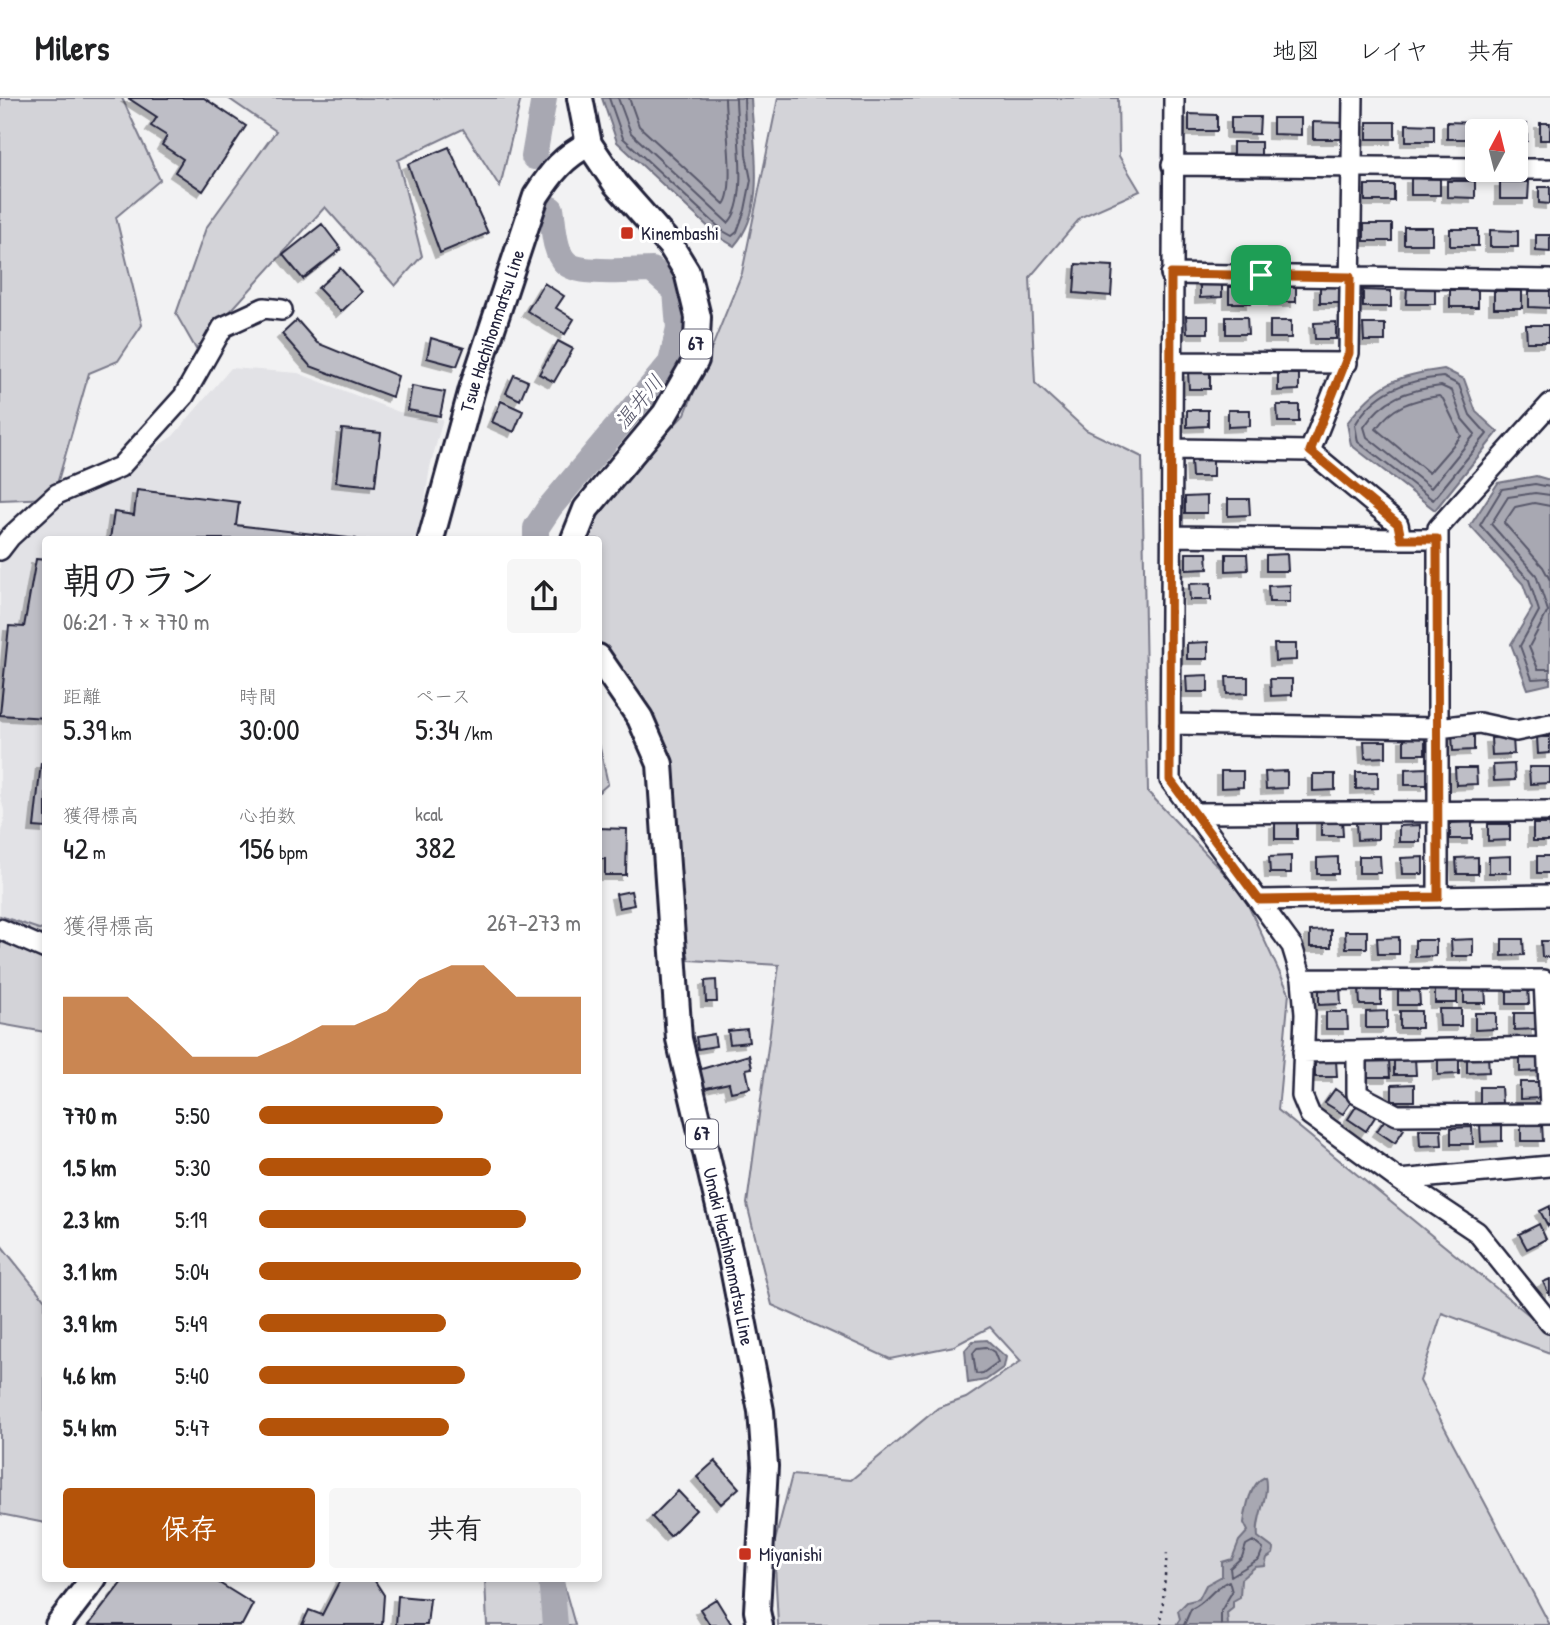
<!DOCTYPE html>
<html lang="ja">
<meta charset="utf-8">
<style>
:root{--surface:#fff;--page:#f6f6f6;--text:#202124;--muted:#757577;--line:#e0e0e0;--accent:#b45309}
body{margin:0;font-family:"Patrick Hand","Klee One",sans-serif;background:var(--page);color:var(--text);height:100vh;display:flex;flex-direction:column;font-size:26px;white-space:nowrap}
*{box-sizing:border-box;margin:0}
p{font-size:23px;color:var(--muted)}
.icon{flex:none;width:38px;height:38px;fill:none;stroke:currentColor;stroke-width:2;stroke-linecap:round;stroke-linejoin:round}
.map{position:relative;flex:1;overflow:hidden}
.panel{position:absolute;left:42px;top:438px;width:560px;height:1046px;display:flex;flex-direction:column;background:var(--surface);border-radius:7px;box-shadow:0 4px 10px #0003}
.panel>*{flex:none}
.needle{width:46px;rotate:7deg}
.fabs{position:absolute;left:1465px;top:21px;display:grid;gap:14px}
.fabs a{display:grid;place-items:center;width:63px;height:63px;border-radius:7px;background:var(--surface);box-shadow:0 4px 10px #0003;font-size:35px}
.pin{position:absolute;display:grid;place-items:center;width:60px;height:60px;color:#fff;margin:-30px;border-radius:14px;box-shadow:0 4px 10px #0006}
.round{display:grid;place-items:center;flex:none;width:74px;height:74px;border-radius:7px;background:var(--page)}
.overview{display:flex;align-items:center;justify-content:space-between;height:119px;padding:0 21px}
h1{font-size:38px;font-weight:600;line-height:52px}
.stats{display:grid;grid-template-columns:repeat(3,1fr);gap:10px;height:119px;padding:7px 21px}
.stats div{display:grid;align-content:center}
.stats b{font-size:30px;font-weight:600}
.stats small{font-size:19px;font-weight:400}
.stats p{font-size:19px}
.chart{height:196px;padding:14px 21px}
.chart p{display:flex;justify-content:space-between}
.chart svg{width:100%;height:126px;margin-top:7px;fill:var(--accent);opacity:.7}
.primary-button{display:flex;gap:14px;margin-top:auto;padding:14px 21px}
.primary-button a{flex:1;height:80px;border-radius:7px;background:var(--accent);color:#fff;font-size:28px;font-weight:600;line-height:80px;text-align:center}
.primary-button a+a{background:var(--page);color:var(--text)}
ul{padding:0 21px;list-style:none;font-size:23px}
li{display:grid;grid-template-columns:112px 84px 1fr;align-items:center;height:52px}
li i{height:18px;border-radius:9px;background:var(--accent)}
header{display:flex;align-items:center;gap:42px;box-sizing:border-box;height:98px;padding:0 35px;background:var(--surface);border-bottom:2px solid var(--line)}
header strong{font-size:33px}
nav{display:flex;gap:38px;margin-inline-start:auto;font-size:24px}
.map>svg:first-child{display:block}
.built{fill:#e2e2e6}
.green{fill:#d3d3d8;stroke:#7a7a8a;stroke-width:2}
.water{fill:#a8a8b2;stroke:#727282;stroke-width:2}
.lines{fill:none;stroke-linecap:round;stroke-linejoin:round}
.shore{stroke:#58586b;stroke-width:2}
.river{stroke:#a8a8b2;stroke-width:26}
.building{fill:#bebec6;stroke:#22223b;stroke-width:2;filter:url(#shadow)}
.minor-casing{stroke:#22223b;stroke-width:24}
.major-casing{stroke:#22223b;stroke-width:30}
.path{stroke:#22223b;stroke-width:2.5;stroke-dasharray:2 5;stroke-linecap:butt}
.minor{stroke:#fff;stroke-width:19}
.major{stroke:#fff;stroke-width:24}
.route-casing{stroke:#fff;stroke-width:14}
.route{stroke:#b45309;stroke-width:9}
.poi-dot{fill:#c8321e;stroke:#fff;stroke-width:2.5}
.labels{text-anchor:middle;stroke-width:6;stroke-linejoin:round;paint-order:stroke}
.shield{fill:#fff;stroke:#646476;stroke-width:2}
.shield-label{font-size:18px;font-weight:bold;fill:#22223b}
.poi-label{font-size:19px;fill:#22223b;stroke:#fff;text-anchor:start}
.street-label{font-size:19px;fill:#22223b;stroke:#fff}
.water-label{font-size:21px;font-style:italic;fill:#58586b;stroke:#fff}
</style>
<header>
<strong>Milers</strong>
<nav><a>地図</a><a>レイヤ</a><a>共有</a></nav>
</header>
<div class="map">
<svg width="1550" height="1527" viewBox="0 0 1550 1527">
<defs>
<filter id="shadow"><feDropShadow dx="-5" dy="5" stdDeviation="0" flood-color="#0004"/></filter>
</defs>
<rect width="100%" height="100%" fill="#f2f2f3"/>
<filter id="ink" filterUnits="userSpaceOnUse"><feTurbulence type="fractalNoise" baseFrequency=".0143" numOctaves="2"/><feDisplacementMap in="SourceGraphic" scale="14" xChannelSelector="R" yChannelSelector="G"/><feConvolveMatrix kernelMatrix="1 2 1 2 8 2 1 2 1" color-interpolation-filters="sRGB"/></filter>
<g filter="url(#ink)">
<path class="built" d="M231,270L298,275L399,314L443,321L430,369L419,441H46L45,846L0,828V745L5,716L0,697V465L33,426L81,381L150,353L173,338Z"/>
<path class="green" d="M0,0H122L160,82L116,119L142,227L118,263L89,275L53,400L0,402Z
M228,0H521L500,89L463,31L398,62L422,158L395,188L325,109L196,251L176,216L206,130L276,33Z
M778,0H1118L1119,58L1140,93L1081,119L1030,179L1035,285L1086,332L1142,359L1148,694L1242,794L1289,895L1278,1012L1550,1234V1255L1442,1215L1420,1283L1550,1527H778L774,1447L792,1377L851,1382L938,1310L966,1300L1021,1263L990,1229L954,1248L890,1261L772,1207L747,1106L779,867L689,862L666,748L667,650L599,559L598,441H587L601,403L685,316L742,175Z
M599,646L608,686L599,694H598Z
M0,818L45,833V934L0,926Z
M0,1146L45,1202V1425L0,1416Z
M485,1481H562L575,1527H487Z"/>
<path class="water" d="M602,0H751C753,47 768,110 734,148L719,139L617,44Z
M1444,271L1464,281L1476,314L1498,334L1435,412L1351,347L1347,325C1378,285 1395,278 1444,271Z
M1536,378L1550,382V586L1528,591L1511,546L1532,511L1523,486L1470,428L1498,385Z
M987,1242L1006,1259L1004,1269L986,1282L968,1285L965,1252L973,1243Z
M1265,1379C1270,1400 1255,1418 1258,1439L1274,1451L1273,1456L1267,1460L1265,1468L1255,1469L1241,1481L1240,1499L1233,1503V1510L1227,1515L1228,1527H1176L1180,1521L1178,1513L1187,1504L1199,1501L1206,1487L1222,1478V1464L1232,1461L1239,1443L1248,1433L1244,1425C1246,1410 1250,1385 1265,1379Z"/>
<g class="lines">
<path class="shore" d="M609,0L623,40L723,133L732,138L737,134L745,112L751,82L746,57L744,0
M618,0L631,35L728,125C750,104 736,31 736,0
M629,0L639,28L724,106C736,93 725,22 725,0
M1443,279L1459,287L1470,317L1487,336L1433,402L1358,344L1355,327C1375,293 1405,282 1443,279Z
M1441,288L1452,293L1462,321L1475,336L1431,390L1367,339L1364,329C1383,300 1407,292 1441,288Z
M1439,298L1443,301L1461,338L1429,375L1376,331C1392,308 1412,302 1439,298Z
M1550,389L1535,386L1502,391L1480,427L1529,482L1539,513L1520,548L1532,581L1550,580
M1550,397L1535,395L1508,399L1491,426L1536,477L1548,513L1529,549L1538,571H1550
M1550,408L1534,405L1515,409L1504,425L1543,469L1550,482
M986,1249L994,1254L998,1264L983,1275L976,1276L973,1255L977,1250Z
M1253,1443L1263,1451L1259,1461L1231,1478L1230,1470L1242,1459L1246,1447Z
M1184,1527L1191,1511C1208,1504 1210,1491 1229,1483L1232,1494L1221,1513V1527"/>
<path class="river" d="M534,59L544,0
M536,441V430L550,409L671,265L679,230L676,193L652,172C633,172 577,178 565,164C553,152 554,126 551,111
M551,1480L555,1527"/>
</g>
<path class="building" d="M128,0H204L246,28L203,93L175,74L183,61L162,47L167,38L151,28L157,19Z
M1189,16L1217,17V33H1189Z
M1231,19H1260L1259,36L1231,35Z
M1273,20H1301V37L1273,36Z
M1313,24L1342,25V41H1313Z
M1367,24H1395V41H1367Z
M1447,24L1476,25L1475,41H1447Z
M1540,25H1550V42H1540Z
M1406,26L1434,27V43H1406Z
M1498,26H1527V43H1516V33H1498Z
M1233,44H1261V60H1233Z
M449,49L488,135L440,155L408,66Z
M1411,80L1440,81V97H1411Z
M1447,83H1475V100L1447,99Z
M1500,84H1529L1528,101H1500Z
M1365,87H1394V103H1365Z
M1539,89H1550V106L1539,105Z
M322,126L341,151L303,181L283,157Z
M1364,126H1392V143H1364Z
M1404,129H1432V146H1404Z
M1450,131H1478V148H1450Z
M1490,132L1518,133V149H1490Z
M1536,137H1550V154L1536,153Z
M1076,166L1113,168L1111,198L1074,195Z
M340,170L362,194L341,214L318,190Z
M1200,183H1222V199L1200,200Z
M544,185L564,198L556,210L574,221L565,236L527,213Z
M1274,187H1296V204H1274Z
M1250,188L1251,205H1229V189Z
M1320,188H1342V205H1320Z
M1407,189L1435,190V206H1406Z
M1363,192L1391,193V209H1363Z
M1450,192H1478V209H1450Z
M1494,193H1522V210H1494Z
M1529,193H1550V210L1529,209Z
M1186,218H1208V235H1187Z
M1226,219H1247L1248,236H1226Z
M297,222L317,245L398,278L392,299L310,268L282,236Z
M1270,223H1291V240H1270Z
M1336,224V241H1315L1314,225Z
M1363,226H1385V243H1364Z
M1526,227H1548V244H1527Z
M431,240L464,250L457,268L427,260Z
M558,243L573,251L554,284L539,276Z
M1188,274H1210V291H1189Z
M1278,276H1299V292L1278,293Z
M514,277L528,283L520,302L506,295Z
M412,288L445,294L440,318L408,312Z
M501,303L523,313L514,334L492,324Z
M1277,307H1299V324H1278Z
M1187,312H1208V328L1187,329Z
M1228,312H1250V328L1228,329Z
M342,331L381,335L375,388L336,384Z
M1213,362V379H1192L1191,363Z
M137,392L239,404L236,427L357,441H110L114,414L134,417Z
M1207,398V415H1185V399Z
M1228,401H1249L1250,417L1228,418Z
M1186,455H1207L1208,471L1186,472Z
M1226,456H1247L1248,472L1226,473Z
M1287,456L1288,473H1266V457Z
M36,461L46,462V620L0,617L9,528L24,529Z
M1211,485V502H1190L1189,486Z
M1290,487V504H1269L1268,488Z
M1208,544V561H1187V545Z
M1274,546H1296V562L1275,563Z
M1208,577V594H1187L1186,578Z
M1226,579H1248V595L1227,596Z
M1270,581H1292V597L1271,598Z
M1474,635V652L1453,653L1452,636Z
M1404,639H1425V656H1404Z
M1513,639L1514,656L1492,657L1491,640Z
M1537,639H1550V655L1538,656Z
M1364,643H1386V659L1365,660Z
M41,665H46V730L34,729Z
M1514,666L1515,682L1494,683L1493,667Z
M1529,669H1550V685L1530,686Z
M1427,670V687H1405V671Z
M1455,670H1476L1477,686L1456,687Z
M1221,673H1243V689L1221,690Z
M1287,673V690L1266,691L1265,674Z
M1356,674H1378V690L1356,691Z
M1313,676H1335V692L1313,693Z
M1342,721L1343,738H1321V722Z
M1297,724V741H1275V725Z
M1472,724V741H1450V725Z
M1356,725H1378V741L1357,742Z
M1488,726H1510V742L1488,743Z
M1533,726H1550V743H1533Z
M1420,727V744H1399V728Z
M598,730L627,731L626,777H605V761H598Z
M1291,758V775H1270L1269,759Z
M1359,758H1380L1381,775H1359Z
M1511,758V775H1489V759Z
M1537,758H1550V775H1537Z
M1338,759V776H1317V760Z
M1423,759V776H1402L1401,760Z
M1478,759V776H1457L1456,760Z
M631,793L634,807L619,810L616,796Z
M1331,832V849H1310V833Z
M1345,833H1367V850H1346Z
M1399,839V856H1378L1377,840Z
M1473,841V858H1452L1451,842Z
M1502,841H1523L1524,857L1502,858Z
M1415,842H1436V858L1415,859Z
M1541,843H1550V859H1542Z
M716,882L717,904H706L705,883Z
M1457,888V905H1435V889Z
M1485,888L1486,905H1464V889Z
M1340,889L1341,906L1319,907V890Z
M1507,889H1528L1529,906H1507Z
M1359,890H1381V907H1360Z
M1398,890H1419L1420,907H1398Z
M1439,911H1461V928H1440Z
M1387,913V930H1366V914Z
M1400,913H1421V930H1400Z
M1326,914H1347L1348,931H1326Z
M1475,915H1496V931L1475,932Z
M1514,915H1536V931L1514,932Z
M747,931L749,944L730,946L728,933Z
M714,936L716,948L698,951L696,939Z
M749,957L752,970L746,971L750,990L731,994L729,985L702,991L698,972Z
M1520,957H1541L1542,973L1520,974Z
M1467,958H1488L1489,974L1467,975Z
M1415,960L1416,977H1394V961Z
M1438,960H1459V976L1438,977Z
M1336,962L1337,979H1315V963Z
M1368,962H1389L1390,979H1368Z
M1520,984H1541V1000L1520,1001Z
M1414,986V1003H1392V987Z
M1480,989H1501L1502,1005L1480,1006Z
M1335,991L1352,1003L1343,1016L1325,1005Z
M1357,1007L1375,1019L1366,1033L1348,1021Z
M1386,1020L1404,1031L1395,1045L1377,1033Z
M1502,1026V1043L1481,1044L1480,1027Z
M1542,1026L1543,1043H1521V1027Z
M1472,1029L1473,1046H1451V1030Z
M1419,1031H1441L1442,1047L1420,1048Z
M1550,1108V1126L1548,1128L1540,1113Z
M1539,1126L1546,1141L1527,1151L1519,1136Z
M1550,1181V1198L1543,1184Z
M715,1363L739,1390L721,1406L697,1379Z
M678,1393L696,1412L670,1438L652,1419Z
M125,1480H211L253,1506L242,1527H89Z
M341,1480H373L384,1497L382,1527H302L309,1512L322,1517Z
M398,1498L430,1501L427,1527H396Z
M716,1501L732,1527H710L700,1511Z"/>
<g class="lines">
<defs>
<path id="minor" d="M1174,0L1170,682L1292,848L1302,881L1305,916L1302,998L1310,1017L1399,1082L1550,1068
M1172,67L1477,70
M1516,71H1550
M1171,176L1550,182
M1173,264L1347,265
M1173,351L1310,353L1349,255L1353,0
M1310,353L1398,426L1401,441H1437
M1172,438L1401,441
M0,452L10,439L57,396L120,369L184,298L223,229L264,210L282,212
M1170,626L1439,630L1479,625L1516,633L1550,626
M1195,715L1550,713
M1438,798V430L1550,306
M1259,802L1550,797
M0,831L46,851
M1302,881L1544,882L1550,1009
M1303,954L1550,949
M1357,955V996L1397,1017L1550,1016
M1399,1082L1477,1134L1550,1225"/>
<g id="major">
<path id="s1" d="M431,441L472,291L536,98C551,75 564,58 589,46"/>
<path d="M574,441L586,411L665,316L696,262L698,219L687,174L671,148L616,86L589,46L580,0"/>
<path id="s2" d="M598,559L640,620L660,666L679,941L730,1155L761,1313L765,1368L757,1513L760,1527"/>
<path d="M58,1527L94,1480"/>
</g>
</defs>
<use href="#minor" class="minor-casing"/>
<use href="#major" class="major-casing"/>
<path class="path" d="M1161,1527L1167,1454"/>
<use href="#minor" class="minor"/>
<use href="#major" class="major"/>
</g>
</g>
<g class="lines" filter="url(#ink)">
<defs>
<path id="route" d="M1171,176L1350,179L1349,255L1310,353L1398,426L1401,441H1437L1438,799L1259,802L1170,682Z"/>
</defs>
<use href="#route" class="route-casing"/>
<use href="#route" class="route"/>
</g>
<g class="poi-dot">
<rect x="620" y="128" width="14" height="14" rx="3.5"/>
<rect x="738" y="1449" width="14" height="14" rx="3.5"/>
</g>
<g class="labels">
<g class="shield">
<rect x="680" y="231.5" width="32" height="29" rx="5"/>
<rect x="686" y="1021.5" width="32" height="29" rx="5"/>
</g>
<g class="shield-label">
<text x="696" y="252">67</text>
<text x="702" y="1042">67</text>
</g>
<g class="poi-label">
<text x="641" y="142">Kinembashi</text>
<text x="759" y="1463">Miyanishi</text>
</g>
<g class="street-label">
<text dy="7" stroke="none"><textPath href="#s1" startOffset="217">Tsue Hachihonmatsu Line</textPath></text>
<text dy="7" stroke="none"><textPath href="#s2" startOffset="623">Umaki Hachihonmatsu Line</textPath></text>
</g>
<g class="water-label">
<text transform="translate(639 304) rotate(-50)" y="7">温井川</text>
</g>
</g>
</svg>
<div class="fabs">
<a><svg class="needle" viewBox="-14 -14 28 28"><path d="M0-13l5 13h-10z" fill="#e53935"/><path d="M0 13l5-13h-10z" fill="#757577"/></svg></a>
</div>
<div class="pin" style="left:1261px;top:177px;background:#1e9e55"><svg class="icon" aria-label="arrive" viewBox="0 0 24 24"><path d="M6 21V4h12l-3 4 3 4H6"/></svg></div>
<section class="panel">
<div class="overview"><div><h1>朝のラン</h1><p>06:21 · 7 × 770 m</p></div><a class="round"><svg class="icon" aria-label="share" viewBox="0 0 24 24"><path d="M12 15V3M7 8l5-5 5 5M5 13v7h14v-7"/></svg></a></div>
<div class="stats">
<div><p>距離</p><b>5.39<small> km</small></b></div>
<div><p>時間</p><b>30:00</b></div>
<div><p>ペース</p><b>5:34<small> /km</small></b></div>
</div>
<div class="stats">
<div><p>獲得標高</p><b>42<small> m</small></b></div>
<div><p>心拍数</p><b>156<small> bpm</small></b></div>
<div><p>kcal</p><b>382</b></div>
</div>
<div class="chart"><p><span>獲得標高</span>267–273 m</p>
<svg viewBox="0 0 160 44" preserveAspectRatio="none"><path d="M0 44V17L10 17L20 17L30 27L40 38L50 38L60 38L70 33L80 27L90 27L100 22L110 11L120 6L130 6L140 17L150 17L160 17V44z"/></svg>
</div>
<ul>
<li><b>770 m</b>5:50<i style="width:57%"></i></li>
<li><b>1.5 km</b>5:30<i style="width:72%"></i></li>
<li><b>2.3 km</b>5:19<i style="width:83%"></i></li>
<li><b>3.1 km</b>5:04<i style="width:100%"></i></li>
<li><b>3.9 km</b>5:49<i style="width:58%"></i></li>
<li><b>4.6 km</b>5:40<i style="width:64%"></i></li>
<li><b>5.4 km</b>5:47<i style="width:59%"></i></li>
</ul>
<div class="primary-button"><a>保存</a><a>共有</a></div>
</section>
</div>
